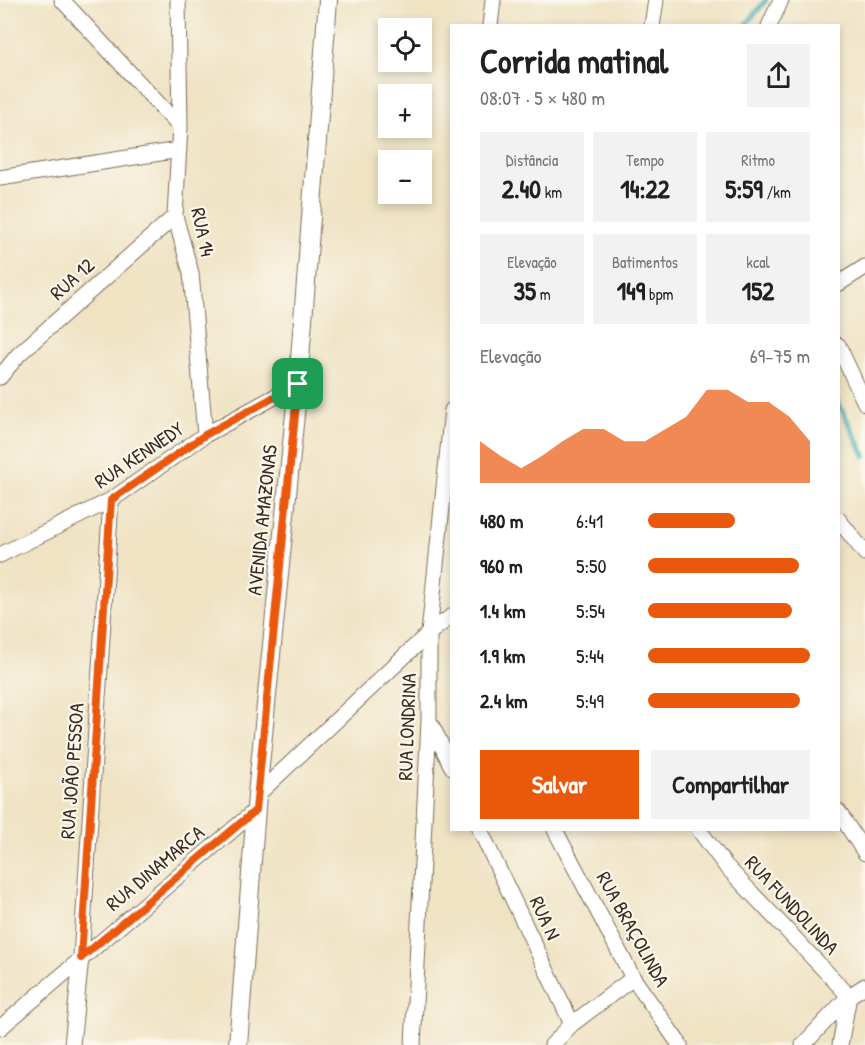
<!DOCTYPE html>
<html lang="pt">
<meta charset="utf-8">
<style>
:root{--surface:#fff;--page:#f2f2f2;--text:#202124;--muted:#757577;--accent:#ea580c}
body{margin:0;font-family:"Patrick Hand",sans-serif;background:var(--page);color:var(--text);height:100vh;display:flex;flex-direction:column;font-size:22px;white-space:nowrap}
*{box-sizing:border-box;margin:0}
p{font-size:20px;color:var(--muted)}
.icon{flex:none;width:33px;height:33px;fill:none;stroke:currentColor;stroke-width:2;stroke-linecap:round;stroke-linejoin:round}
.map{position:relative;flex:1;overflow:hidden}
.side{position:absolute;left:450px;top:24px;width:390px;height:807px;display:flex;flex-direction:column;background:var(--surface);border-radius:0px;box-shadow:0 3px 9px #0003}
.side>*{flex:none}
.fabs{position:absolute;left:378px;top:18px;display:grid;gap:12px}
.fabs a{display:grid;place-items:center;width:54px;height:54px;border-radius:0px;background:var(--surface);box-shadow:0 3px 9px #0003;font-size:30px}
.pin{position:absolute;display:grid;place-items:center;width:51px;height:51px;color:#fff;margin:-26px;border-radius:12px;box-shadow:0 3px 9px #0006}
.round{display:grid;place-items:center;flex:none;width:63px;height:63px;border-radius:0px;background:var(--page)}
.overview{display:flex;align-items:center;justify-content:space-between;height:102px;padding:0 30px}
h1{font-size:33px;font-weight:800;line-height:45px}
.figures{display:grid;grid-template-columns:repeat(3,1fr);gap:9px;height:102px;padding:6px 30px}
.figures div{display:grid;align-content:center;border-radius:0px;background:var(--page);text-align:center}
.figures b{font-size:26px;font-weight:800}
.figures small{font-size:16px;font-weight:400}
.figures p{font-size:16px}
.chart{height:168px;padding:12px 30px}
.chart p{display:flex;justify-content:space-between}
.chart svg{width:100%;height:108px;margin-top:6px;fill:var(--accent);opacity:.7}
.action{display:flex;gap:12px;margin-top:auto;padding:12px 30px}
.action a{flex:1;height:69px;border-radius:0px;background:var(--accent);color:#fff;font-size:24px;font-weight:800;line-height:69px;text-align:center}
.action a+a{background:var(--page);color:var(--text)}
ul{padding:0 30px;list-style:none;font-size:20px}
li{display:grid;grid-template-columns:96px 72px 1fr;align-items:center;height:45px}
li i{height:15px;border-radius:8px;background:var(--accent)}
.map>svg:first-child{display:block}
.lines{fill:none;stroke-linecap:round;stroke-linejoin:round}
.stream{stroke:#39abb3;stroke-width:5}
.minor-casing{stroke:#7a6b58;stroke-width:17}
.tertiary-casing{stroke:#7a6b58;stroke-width:20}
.minor{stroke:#fff;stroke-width:15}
.tertiary{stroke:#fff;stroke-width:18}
.route-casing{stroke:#fff;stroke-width:12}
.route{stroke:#ea580c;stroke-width:8}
.labels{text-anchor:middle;stroke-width:4.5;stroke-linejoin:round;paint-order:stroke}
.street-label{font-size:20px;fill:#3b2a1e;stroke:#fbf7ec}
</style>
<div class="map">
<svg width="865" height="1045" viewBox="0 0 865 1045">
<rect width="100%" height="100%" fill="#fbf7ec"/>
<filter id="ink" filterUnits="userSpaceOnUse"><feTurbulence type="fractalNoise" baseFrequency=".0167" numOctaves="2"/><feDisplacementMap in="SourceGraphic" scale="12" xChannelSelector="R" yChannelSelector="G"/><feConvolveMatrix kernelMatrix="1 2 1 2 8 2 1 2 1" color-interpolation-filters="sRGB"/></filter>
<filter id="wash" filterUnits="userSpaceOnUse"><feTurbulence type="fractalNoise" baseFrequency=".008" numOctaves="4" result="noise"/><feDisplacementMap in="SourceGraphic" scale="24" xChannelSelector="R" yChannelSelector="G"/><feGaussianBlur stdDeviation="1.35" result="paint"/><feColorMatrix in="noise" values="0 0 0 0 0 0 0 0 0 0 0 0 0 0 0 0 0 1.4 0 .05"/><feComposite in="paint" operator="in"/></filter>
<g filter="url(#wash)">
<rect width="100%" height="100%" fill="#efe3c4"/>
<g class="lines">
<path class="stream" d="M745,26L766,0
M838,402L865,456"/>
</g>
</g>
<g filter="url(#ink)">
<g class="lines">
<defs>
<path id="minor" d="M62,0L180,127
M178,0L180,127L175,216L191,273L205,435
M490,26L493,0
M652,26L656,0
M769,26L781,0
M0,178L179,150
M838,284L865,267
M838,345L865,403
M0,377L19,354L175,216
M838,519L865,553
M0,555L111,500L205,435L298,384
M431,724L452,767
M257,795L429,633L452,616
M838,811L865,853
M480,830L572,1024
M555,830L633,978L680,1045
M699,830L725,865L849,996
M0,1028L256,810
M72,1045L81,958L111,500
M413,1045L429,721V633L452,410
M552,1045L572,1024L633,978
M803,1045L849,996L865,986
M840,1045L849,996"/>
<path id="tertiary" d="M238,1045L257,795L298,384L328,0"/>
</defs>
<use href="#minor" class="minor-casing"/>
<use href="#tertiary" class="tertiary-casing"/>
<use href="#minor" class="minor"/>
<use href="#tertiary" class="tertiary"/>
</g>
</g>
<g class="lines" filter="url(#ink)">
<defs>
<path id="route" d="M298,384L256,810L81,958L111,500L205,435Z"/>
</defs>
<use href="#route" class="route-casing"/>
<use href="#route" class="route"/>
</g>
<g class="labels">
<g class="street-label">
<text transform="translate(203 232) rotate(78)" y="7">RUA 14</text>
<text transform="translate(72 279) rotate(-42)" y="7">RUA 12</text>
<text transform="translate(139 455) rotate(-34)" y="7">RUA KENNEDY</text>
<text transform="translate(262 520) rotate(-84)" y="7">AVENIDA AMAZONAS</text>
<text transform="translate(407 727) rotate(-88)" y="7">RUA LONDRINA</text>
<text transform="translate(72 771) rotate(-86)" y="7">RUA JOÃO PESSOA</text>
<text transform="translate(155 868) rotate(-40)" y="7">RUA DINAMARCA</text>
<text transform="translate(792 905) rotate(47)" y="7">RUA FUNDOLINDA</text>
<text transform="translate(545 918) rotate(65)" y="7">RUA N</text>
<text transform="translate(633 929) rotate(61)" y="7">RUA BRAÇOLINDA</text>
</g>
</g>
</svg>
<div class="fabs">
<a><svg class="icon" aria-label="locate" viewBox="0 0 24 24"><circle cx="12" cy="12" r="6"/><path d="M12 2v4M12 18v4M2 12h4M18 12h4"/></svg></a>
<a>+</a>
<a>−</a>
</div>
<div class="pin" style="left:298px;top:384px;background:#1e9e55"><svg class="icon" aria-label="arrive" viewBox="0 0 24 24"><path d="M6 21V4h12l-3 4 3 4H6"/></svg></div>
<section class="side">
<div class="overview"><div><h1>Corrida matinal</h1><p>08:07 · 5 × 480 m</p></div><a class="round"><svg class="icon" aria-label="share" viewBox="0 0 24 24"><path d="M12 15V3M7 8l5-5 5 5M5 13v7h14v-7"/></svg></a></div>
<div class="figures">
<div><p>Distância</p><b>2.40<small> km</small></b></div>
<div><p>Tempo</p><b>14:22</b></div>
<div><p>Ritmo</p><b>5:59<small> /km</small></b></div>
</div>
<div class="figures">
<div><p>Elevação</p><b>35<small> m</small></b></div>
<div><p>Batimentos</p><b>149<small> bpm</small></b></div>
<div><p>kcal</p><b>152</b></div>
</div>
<div class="chart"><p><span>Elevação</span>69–75 m</p>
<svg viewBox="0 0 160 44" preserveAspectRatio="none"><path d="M0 44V27L10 33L20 38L30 33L40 27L50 22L60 22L70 27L80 27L90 22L100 17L110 6L120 6L130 11L140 11L150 17L160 27V44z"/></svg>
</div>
<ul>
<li><b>480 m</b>6:41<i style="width:54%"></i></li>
<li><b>960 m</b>5:50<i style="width:93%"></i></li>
<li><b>1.4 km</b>5:54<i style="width:89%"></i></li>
<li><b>1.9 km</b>5:44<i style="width:100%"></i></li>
<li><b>2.4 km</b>5:49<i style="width:94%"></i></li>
</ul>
<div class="action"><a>Salvar</a><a>Compartilhar</a></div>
</section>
</div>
